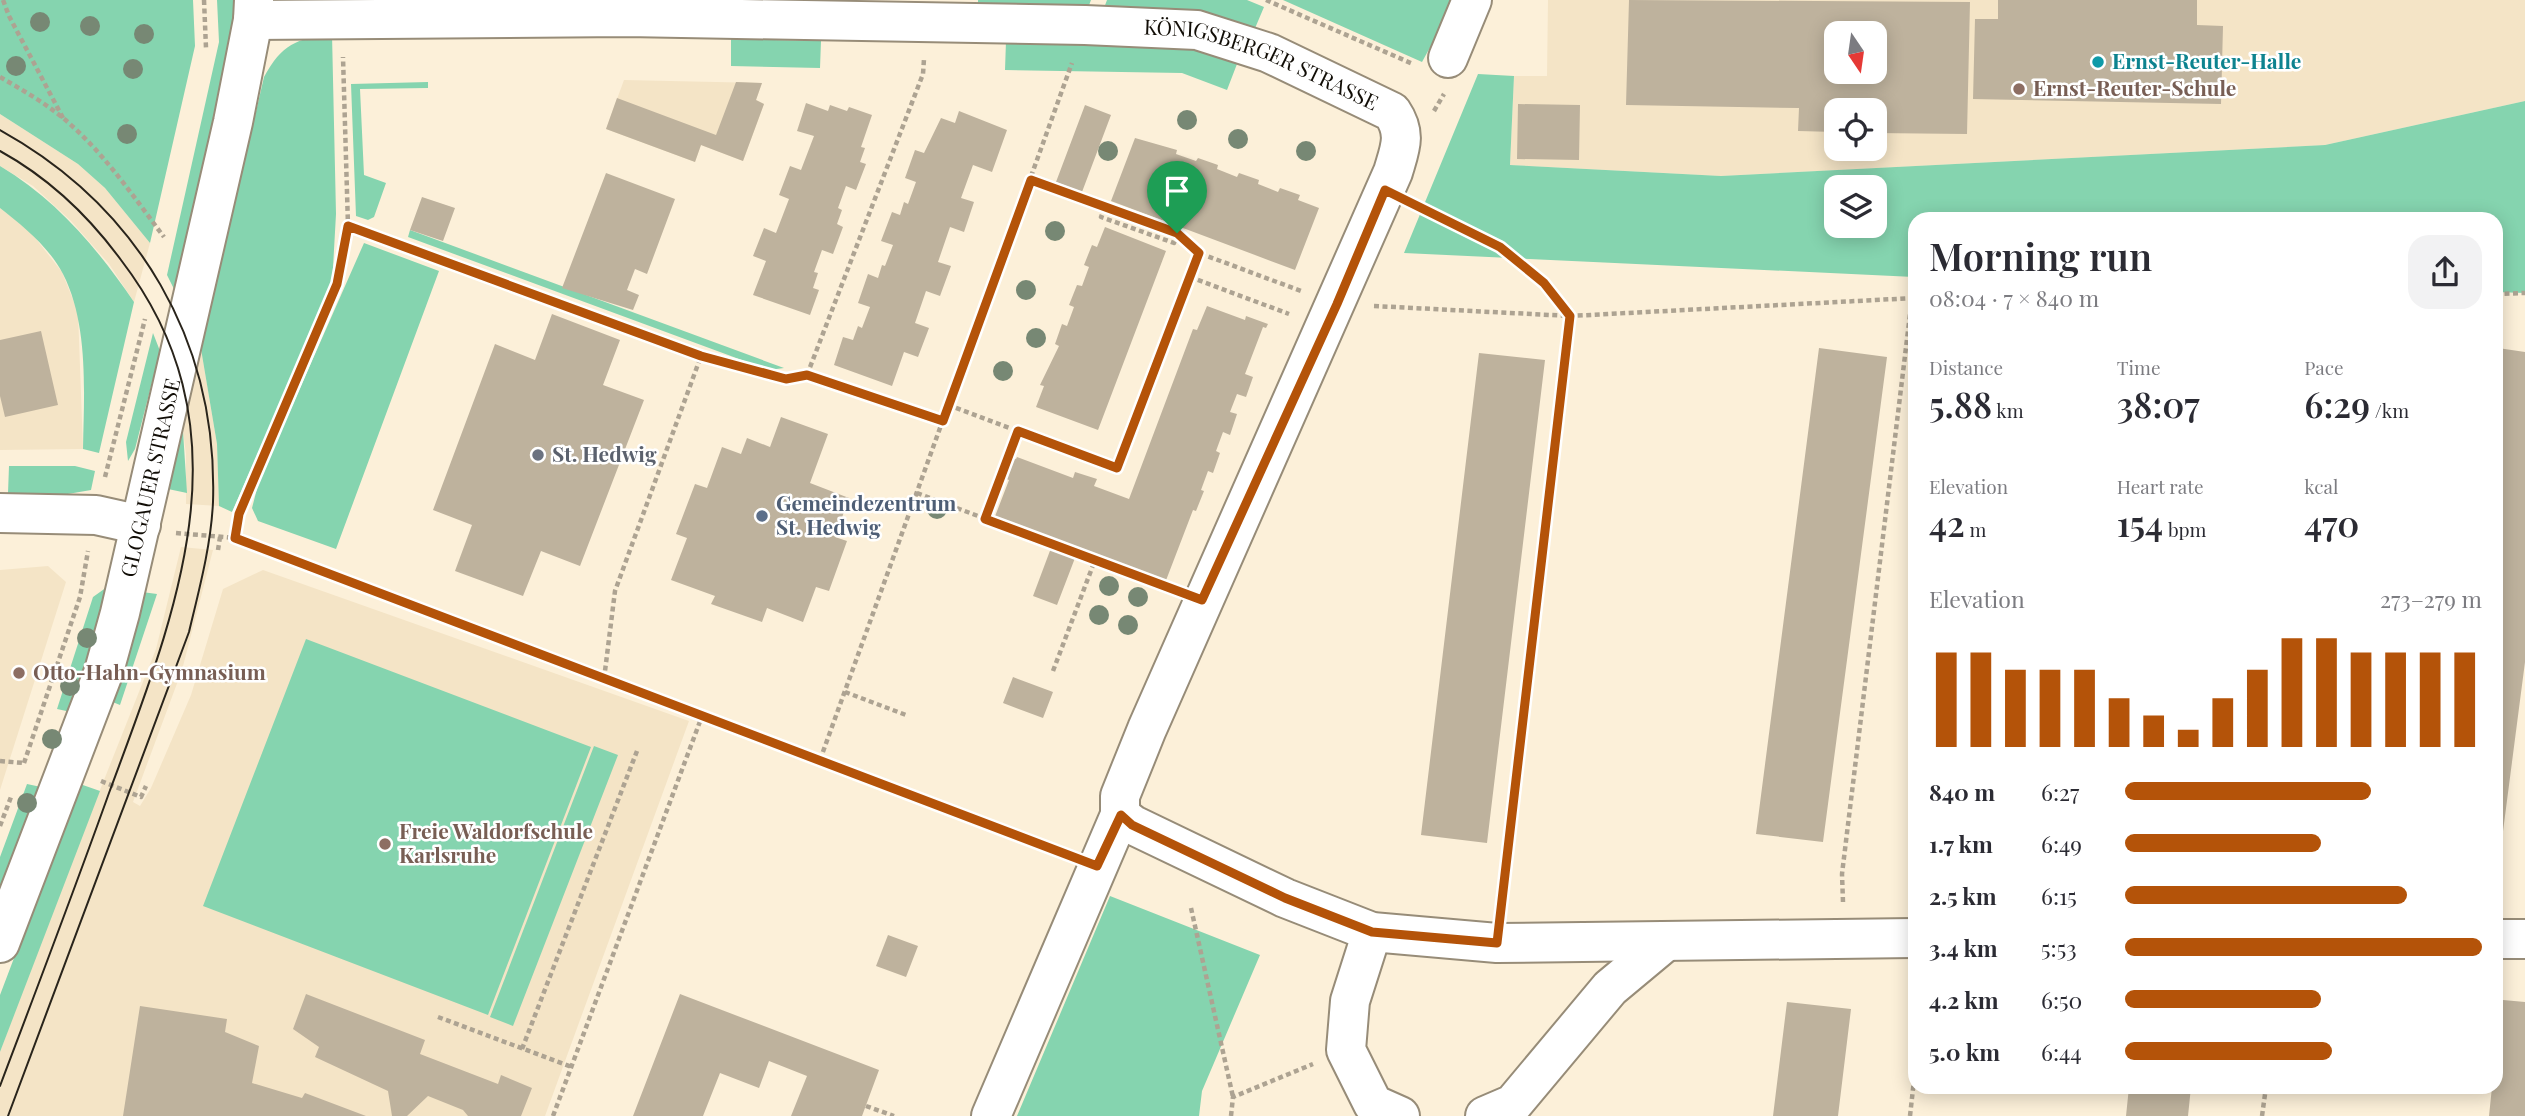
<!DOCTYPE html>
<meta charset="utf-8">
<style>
:root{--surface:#fff;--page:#f2f2f3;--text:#2b2b33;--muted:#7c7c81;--accent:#b45309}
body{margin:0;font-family:"Playfair Display",serif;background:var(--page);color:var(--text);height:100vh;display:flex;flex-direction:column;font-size:26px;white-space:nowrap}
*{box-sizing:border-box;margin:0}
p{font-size:23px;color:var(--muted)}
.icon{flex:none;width:38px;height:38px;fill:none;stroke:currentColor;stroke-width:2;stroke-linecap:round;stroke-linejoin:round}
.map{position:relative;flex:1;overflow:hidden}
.drawer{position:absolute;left:1908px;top:212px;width:595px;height:882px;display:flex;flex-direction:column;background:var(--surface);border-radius:21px;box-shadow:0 4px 18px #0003}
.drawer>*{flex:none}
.needle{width:46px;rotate:167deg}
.fabs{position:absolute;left:1824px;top:21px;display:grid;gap:14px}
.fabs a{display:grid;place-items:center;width:63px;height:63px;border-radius:14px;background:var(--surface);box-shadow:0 4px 18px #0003;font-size:35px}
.pin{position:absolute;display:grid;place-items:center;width:60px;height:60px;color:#fff;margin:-72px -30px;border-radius:50% 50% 50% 0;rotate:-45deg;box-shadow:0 0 7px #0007}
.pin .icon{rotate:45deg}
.round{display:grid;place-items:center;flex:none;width:74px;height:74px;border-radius:21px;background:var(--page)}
.head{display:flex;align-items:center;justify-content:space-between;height:119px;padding:0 21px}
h1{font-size:38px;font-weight:600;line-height:52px}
.metrics{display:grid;grid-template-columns:repeat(3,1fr);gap:10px;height:119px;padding:7px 21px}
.metrics div{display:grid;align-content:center}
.metrics b{font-size:35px;font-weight:600}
.metrics small{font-size:19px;font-weight:400}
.metrics p{font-size:19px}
.chart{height:196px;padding:14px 21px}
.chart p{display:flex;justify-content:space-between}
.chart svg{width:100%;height:126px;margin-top:7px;stroke:var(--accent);stroke-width:6}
ul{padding:0 21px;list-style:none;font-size:23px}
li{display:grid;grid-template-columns:112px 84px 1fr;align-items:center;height:52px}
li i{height:18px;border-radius:9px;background:var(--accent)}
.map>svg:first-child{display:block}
.built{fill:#f4e4c6;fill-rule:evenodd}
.green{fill:#85d4af;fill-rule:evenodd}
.building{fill:#beb29d;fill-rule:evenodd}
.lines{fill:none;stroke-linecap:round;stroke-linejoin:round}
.minor-casing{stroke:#978c78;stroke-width:42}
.path{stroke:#ada392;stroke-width:4.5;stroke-dasharray:5 3.5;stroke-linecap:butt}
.minor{stroke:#fff;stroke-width:38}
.tram{stroke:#29241b;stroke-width:2}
.tree{fill:#778874}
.route-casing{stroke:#fff;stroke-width:14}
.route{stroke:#b45309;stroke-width:9}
.culture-dot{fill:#0f9aa8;stroke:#fff;stroke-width:2.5}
.education-dot{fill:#8d6e63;stroke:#fff;stroke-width:2.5}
.worship-dot{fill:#6b7280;stroke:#fff;stroke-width:2.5}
.service-dot{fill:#5c6f8a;stroke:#fff;stroke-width:2.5}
.labels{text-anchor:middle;stroke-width:5;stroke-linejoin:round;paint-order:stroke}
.culture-label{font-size:21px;font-weight:bold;fill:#0d838f;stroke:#fff;text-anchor:start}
.street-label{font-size:21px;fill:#110d06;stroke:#fff}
.education-label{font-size:21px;font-weight:bold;fill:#785e54;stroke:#fff;text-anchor:start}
.worship-label{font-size:21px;font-weight:bold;fill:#5b616d;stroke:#fff;text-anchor:start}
.service-label{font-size:21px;font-weight:bold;fill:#4e5e75;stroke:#fff;text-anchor:start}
</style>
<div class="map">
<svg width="2525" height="1116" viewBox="0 0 2525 1116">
<rect width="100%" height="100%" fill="#fcf0d9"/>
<path class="built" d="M1548,0H2525V101L2325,145L1721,176L1510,165L1514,76H1547ZM1836,33H1874V72H1836ZM1836,110H1874V149H1836Z
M624,80L762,83L756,100L764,104L743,161L701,145L695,162L606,129Z
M0,114L78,164L105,188L150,243L134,302L109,264L71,221L33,186L0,166Z
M0,208L29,230L62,272L78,312L83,449L0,450Z
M201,349L217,444L219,506L186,504V454L183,431Z
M181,547L213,550L182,670L133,802L140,806L151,788L191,695L223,589L263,570L689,721L545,1116H0V1052L48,921L156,649Z
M48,566L66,582L0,790V570Z"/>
<path class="green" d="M0,0H193L195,46L150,243L105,188L78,164L0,114Z
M217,0H235C223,98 197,193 174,289L167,275L219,42Z
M978,0H1091L1088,8L978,7Z
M1107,0H1247L1264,7L1253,33L1104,8Z
M1283,0H1456L1422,62Z
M332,34L336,214L332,286L232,512L219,506L217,444L201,349L264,77C282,44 296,39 332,34Z
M731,39L821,41L820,68L731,66Z
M1006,41L1159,45L1197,50L1237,64L1227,90L1182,73L1005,70Z
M1478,74L1514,76L1510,165L1721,176L2325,145L2525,101V293L2496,292V219H1914V277L1404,253ZM1836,187H1874V226H1836Z
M428,82V88L360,89L364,175L386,183L374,217L368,220L356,216L351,84Z
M0,166C57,200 97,248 134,302L99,453L83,449C84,393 89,325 63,274C49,247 23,226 0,208Z
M410,230L784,368L769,370L408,237Z
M364,243L439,271L336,549L258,521L252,508L259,481Z
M153,333L160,351L135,449L128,461L126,442Z
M183,431L187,493L168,489Z
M9,466H75L95,471L91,490L62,495L8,493Z
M107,587V600L71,712L57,709L93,597Z
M142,592L157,594L120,705L110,701Z
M306,639L591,747L488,1015L203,906Z
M594,746L618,755L513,1026L490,1017Z
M27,784L41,787L0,899V857Z
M80,784L100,791L0,1052V995Z
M1110,896L1260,955L1202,1091L1199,1116H1017Z"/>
<path class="building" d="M1629,0L1970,2L1967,134L1874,133V110H1836V132L1798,131L1799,108L1626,105ZM1836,33H1874V72H1836Z
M1998,0H2197V25L2223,26L2221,104L1973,99L1975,19H1998Z
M736,82L762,83L756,100L764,104L743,161L701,145L695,162L606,129L617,98L716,135Z
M806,103L828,111L830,105L847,111L849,107L872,115L861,147L865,148L860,162L866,164L856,190L846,186L838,208L842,210L837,224L843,227L833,254L822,250L814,272L818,273L813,288L819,290L810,315L753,295L766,261L753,256L764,228L776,233L789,199L779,195L790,166L801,170L814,136L797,131Z
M1518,104L1580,105L1579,160L1517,159Z
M1085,105L1111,115L1082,192L1056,182Z
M959,111L1007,130L992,172L973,165L961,198L974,202L964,232L950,227L938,262L951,266L940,296L926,291L915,323L929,328L918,357L904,352L892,386L834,365L843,337L853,340L858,326L862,328L870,307L858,303L868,274L878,278L882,265L885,266L893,245L881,241L892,212L900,215L904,202L908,204L916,182L905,178L915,150L924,153L941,118L955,123Z
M1135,138L1177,150L1176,154L1196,161L1198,158L1218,165L1217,169L1237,177L1239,173L1259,180L1258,184L1278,192L1280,188L1300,195L1298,200L1319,208L1295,270L1111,201Z
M606,173L675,199L647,274L635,269L627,290L639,295L633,310L562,288Z
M422,197L455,208L443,241L410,230Z
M1105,227L1166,251L1098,430L1036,407L1044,386L1040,385L1059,346L1055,344L1062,324L1067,326L1074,307L1069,305L1077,285L1082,286L1089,267L1084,265L1092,245L1097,247Z
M1207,306L1245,320L1246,316L1268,324L1266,328L1263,327L1245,374L1253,377L1246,397L1237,394L1230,412L1237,414L1230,435L1223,432L1216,451L1220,453L1213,473L1208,471L1201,490L1204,491L1196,511L1193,510L1165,583L994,519L1009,480L1004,478L1011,458L1016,459L1017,457L1073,478L1075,472L1097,479L1094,486L1129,499L1193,329L1197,330Z
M552,314L620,340L603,385L644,400L580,566L541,551L523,596L455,571L472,525L433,510L495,344L535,360Z
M41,331L58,405L5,417L0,396V340Z
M1819,348L1887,357L1823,842L1756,834Z
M2498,348L2525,352V662L2502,839L2496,838Z
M1479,353L1545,360L1487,843L1421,835Z
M781,417L828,434L810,483L849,498L835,537L847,541L829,591L816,587L803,622L767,608L762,622L711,604L715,596L671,580L687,538L676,534L695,484L707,488L722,447L741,454L747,438L770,447Z
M1051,548L1075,558L1057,605L1033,596Z
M1013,677L1053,692L1043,718L1003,703Z
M888,935L918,946L906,977L876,966Z
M306,994L425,1040L420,1054L498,1084L501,1075L532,1088L521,1116H468L463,1110L428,1096L407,1116H392L388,1091L315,1057L319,1047L293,1029Z
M680,994L879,1070L862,1116H791L807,1076L769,1061L759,1088L720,1073L703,1116H633Z
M2503,1000L2525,1002V1116H2489L2492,1087H2496Z
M1787,1002L1851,1009L1838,1116H1773Z
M140,1006L227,1019L225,1032L259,1046L252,1083L302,1098L305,1093L366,1116H123Z
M2129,1087H2191L2188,1116H2126Z"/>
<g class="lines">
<defs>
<g id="minor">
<path id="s1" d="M253,20L627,17L1085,25L1197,30L1269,53L1392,112C1407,134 1400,148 1393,172L1147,729L1120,796V815L1133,825L1285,898L1372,932L1497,943L1914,938"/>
<path d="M1448,58L1472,0"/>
<path d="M0,513L96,515L141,525"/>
<path d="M1372,932L1350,1001L1346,1050L1373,1104L1400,1116"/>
<path d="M2496,939H2525"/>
<path id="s2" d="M0,943L104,671L120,613L233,122L253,20L254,0"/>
<path d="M991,1116L1120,815"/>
<path d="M1485,1116L1513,1104L1610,988L1664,943"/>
</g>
</defs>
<use href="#minor" class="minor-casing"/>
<path class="path" d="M3,0L9,16L63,118
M204,0L206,48
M1266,0L1413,64
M0,77C17,87 35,97 50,108C96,141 130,192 164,237
M1434,111L1444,94
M1031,179L1177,233L1199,253L1301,291
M1105,207L1101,217L1174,243L1177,234
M1416,208L1500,247L1544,283L1570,316L1501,907
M348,226L701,356L786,379L807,375L943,421
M1199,253L1190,277L1289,314
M2496,294L2525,293
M1374,306L1570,316L1914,298
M807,375L923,74L924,59
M948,405L1117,468L1190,277
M105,477L145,319
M917,493L1169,588
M985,519L1018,431
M176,533L235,538L1065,854
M235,538L239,514L337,284L348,226L343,57
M218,550L220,537
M1053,671L1095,560
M604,679L615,591L701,356
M845,692L906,715
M820,760L1072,63
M0,761L24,763
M24,763L80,597L88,551
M101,781L141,797L146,786
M0,826L11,797
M1843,902L1842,874L1912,298
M1191,908L1233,1097
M438,1017L572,1067
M522,1049L637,751
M866,1106L894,1116
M553,1116L702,716
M1231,1116L1233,1097L1313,1064
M1910,1116L1914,1080
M2262,1116L2266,1087"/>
<use href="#minor" class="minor"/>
<path class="tram" d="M0,130C139,207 218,342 213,502C211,546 199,590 189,632L8,1116
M0,151C49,178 88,215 121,260C253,432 175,614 109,793C74,891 37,988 0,1086"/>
</g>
<g class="tree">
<circle cx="40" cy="22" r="10"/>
<circle cx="90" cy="26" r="10"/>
<circle cx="144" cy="34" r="10"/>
<circle cx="16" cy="66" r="10"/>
<circle cx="133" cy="69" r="10"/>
<circle cx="1187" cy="120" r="10"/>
<circle cx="127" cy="134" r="10"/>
<circle cx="1238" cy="139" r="10"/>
<circle cx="1108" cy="151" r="10"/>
<circle cx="1306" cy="151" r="10"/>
<circle cx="1055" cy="231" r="10"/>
<circle cx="1026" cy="290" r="10"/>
<circle cx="1036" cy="338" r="10"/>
<circle cx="1003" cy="371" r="10"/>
<circle cx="937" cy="509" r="10"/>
<circle cx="1109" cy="586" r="10"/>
<circle cx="1138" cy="597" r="10"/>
<circle cx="1099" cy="615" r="10"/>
<circle cx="1128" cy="625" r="10"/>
<circle cx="87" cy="638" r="10"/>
<circle cx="70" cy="686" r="10"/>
<circle cx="52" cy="739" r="10"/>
<circle cx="27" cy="803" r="10"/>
</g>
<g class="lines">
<defs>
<path id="route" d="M1031,180L1177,233L1199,253L1117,468L1018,431L985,519L1202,600L1337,304L1385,190L1500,247L1544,283L1570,316L1497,943L1372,932L1285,898L1132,825L1121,815L1097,866L235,538L239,514L337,284L348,226L701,356L786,379L807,375L943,421Z"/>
</defs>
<use href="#route" class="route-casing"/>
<use href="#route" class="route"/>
</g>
<circle class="culture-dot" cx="2098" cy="62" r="7"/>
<g class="education-dot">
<circle cx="2019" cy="89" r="7"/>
<circle cx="19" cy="673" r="7"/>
<circle cx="385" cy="844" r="7"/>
</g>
<circle class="worship-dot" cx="538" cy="455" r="7"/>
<circle class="service-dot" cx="762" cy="516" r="7"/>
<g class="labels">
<g class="culture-label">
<text x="2112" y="69">Ernst-Reuter-Halle</text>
</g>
<g class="street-label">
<text dy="7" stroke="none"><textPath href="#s1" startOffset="1015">KÖNIGSBERGER STRASSE</textPath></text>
<text dy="7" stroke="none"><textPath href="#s2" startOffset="490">GLOGAUER STRASSE</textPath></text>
</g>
<g class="education-label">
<text x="2033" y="96">Ernst-Reuter-Schule</text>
<text x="33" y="680">Otto-Hahn-Gymnasium</text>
<text x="399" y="839">Freie Waldorfschule<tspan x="399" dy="24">Karlsruhe</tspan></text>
</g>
<g class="worship-label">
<text x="552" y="462">St. Hedwig</text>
</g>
<g class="service-label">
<text x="776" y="511">Gemeindezentrum<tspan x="776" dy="24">St. Hedwig</tspan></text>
</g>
</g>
</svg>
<div class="fabs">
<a><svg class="needle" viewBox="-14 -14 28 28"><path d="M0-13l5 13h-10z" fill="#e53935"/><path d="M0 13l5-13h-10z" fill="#7c7c81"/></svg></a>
<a><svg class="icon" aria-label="locate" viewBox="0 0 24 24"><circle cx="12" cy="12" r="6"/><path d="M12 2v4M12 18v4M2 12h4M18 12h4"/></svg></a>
<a><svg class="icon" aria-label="layers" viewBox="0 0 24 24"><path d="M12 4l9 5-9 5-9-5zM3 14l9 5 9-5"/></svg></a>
</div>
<div class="pin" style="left:1177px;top:233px;background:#1e9e55"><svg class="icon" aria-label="arrive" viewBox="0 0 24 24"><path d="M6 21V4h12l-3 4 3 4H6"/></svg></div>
<section class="drawer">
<div class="head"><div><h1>Morning run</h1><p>08:04 · 7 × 840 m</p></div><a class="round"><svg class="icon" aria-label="share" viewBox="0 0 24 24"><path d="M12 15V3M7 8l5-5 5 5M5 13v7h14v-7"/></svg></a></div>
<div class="metrics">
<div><p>Distance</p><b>5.88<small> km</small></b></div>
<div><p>Time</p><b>38:07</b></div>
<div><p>Pace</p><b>6:29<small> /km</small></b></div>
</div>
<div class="metrics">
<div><p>Elevation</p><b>42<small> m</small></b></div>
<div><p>Heart rate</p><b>154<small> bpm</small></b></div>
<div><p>kcal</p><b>470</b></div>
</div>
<div class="chart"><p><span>Elevation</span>273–279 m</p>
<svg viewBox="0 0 160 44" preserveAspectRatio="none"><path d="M5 44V11M15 44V11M25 44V17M35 44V17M45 44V17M55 44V27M65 44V33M75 44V38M85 44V27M95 44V17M105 44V6M115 44V6M125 44V11M135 44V11M145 44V11M155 44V11"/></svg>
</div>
<ul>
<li><b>840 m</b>6:27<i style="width:69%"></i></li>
<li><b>1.7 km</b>6:49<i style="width:55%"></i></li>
<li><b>2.5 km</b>6:15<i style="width:79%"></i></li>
<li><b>3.4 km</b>5:53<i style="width:100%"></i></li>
<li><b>4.2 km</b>6:50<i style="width:55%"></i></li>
<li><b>5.0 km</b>6:44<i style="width:58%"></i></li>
</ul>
</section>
</div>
